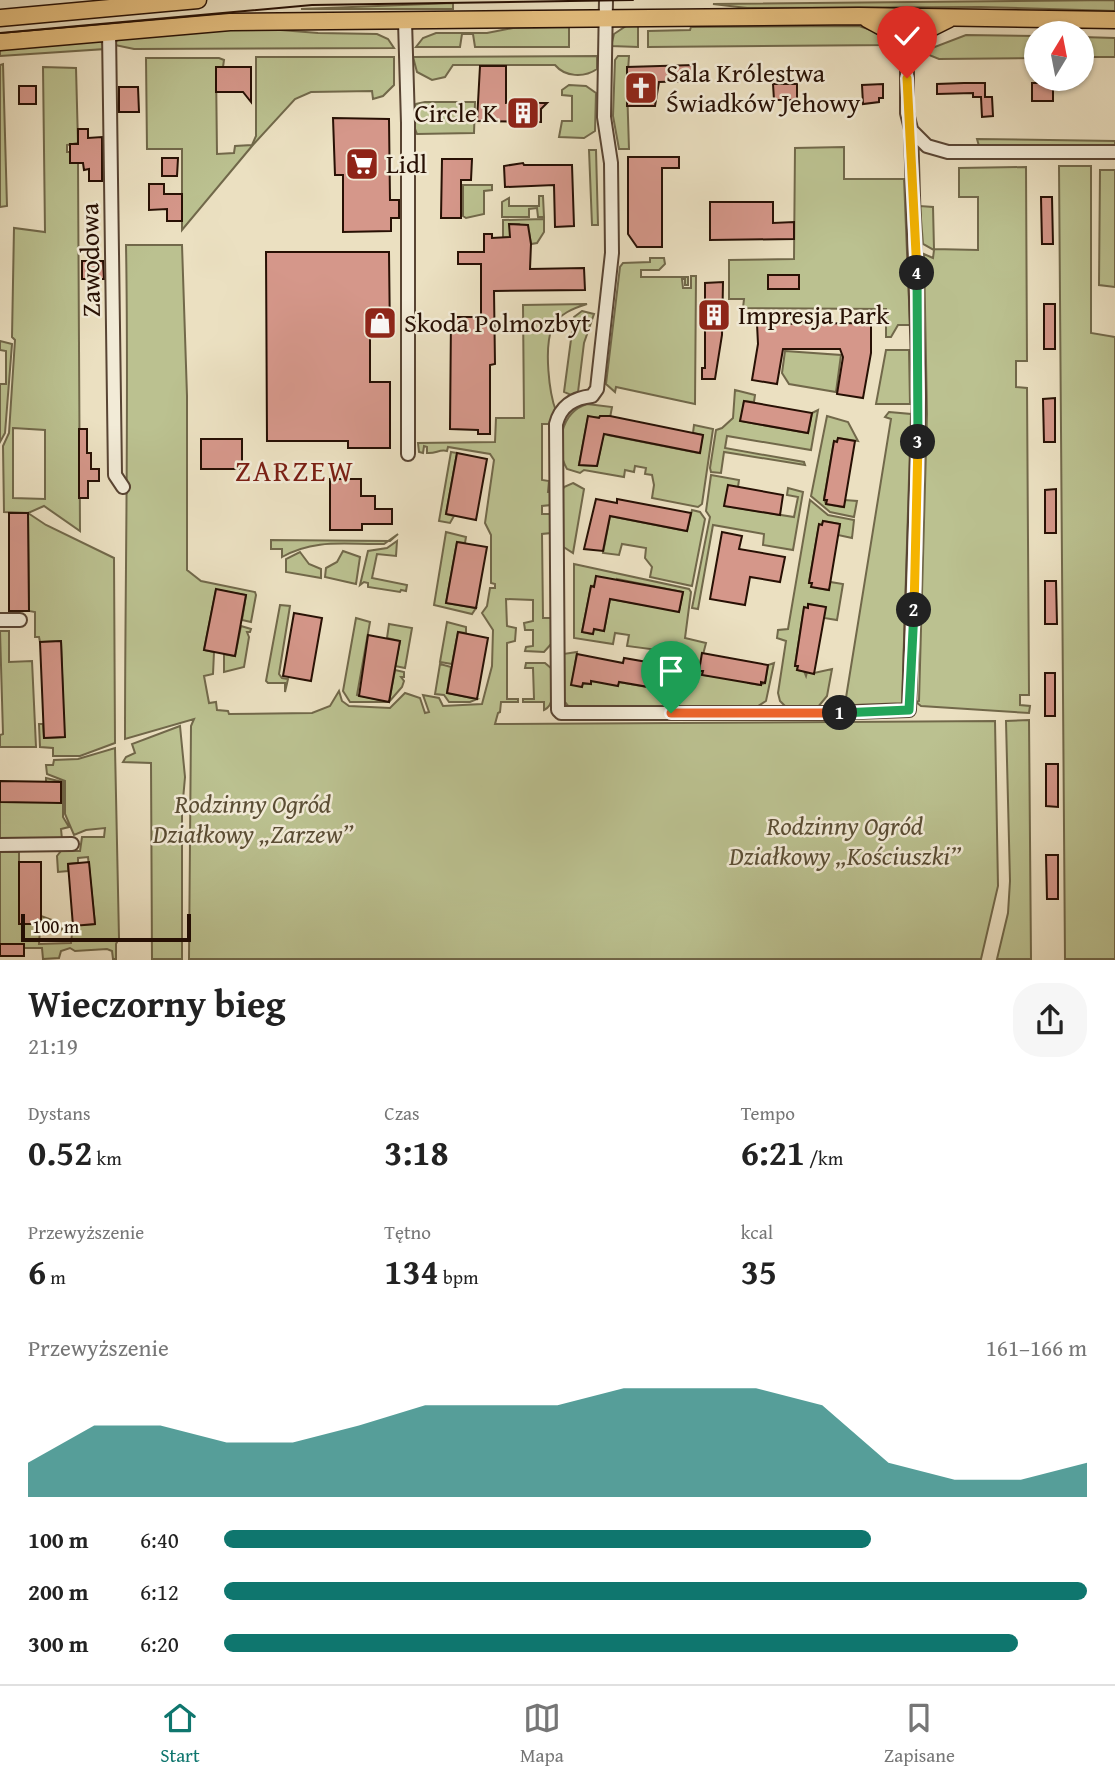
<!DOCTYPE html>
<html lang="pl">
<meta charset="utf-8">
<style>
:root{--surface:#fff;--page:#f6f6f6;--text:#222;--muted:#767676;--line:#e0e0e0;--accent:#0f766e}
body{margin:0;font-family:"Gentium Book Plus",serif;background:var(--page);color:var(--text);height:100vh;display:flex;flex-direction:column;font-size:26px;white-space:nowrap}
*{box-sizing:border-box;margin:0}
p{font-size:23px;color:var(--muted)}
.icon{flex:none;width:38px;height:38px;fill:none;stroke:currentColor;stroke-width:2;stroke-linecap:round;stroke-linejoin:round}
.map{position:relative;height:960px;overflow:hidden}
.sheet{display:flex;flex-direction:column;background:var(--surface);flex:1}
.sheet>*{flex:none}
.needle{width:46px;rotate:10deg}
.tools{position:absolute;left:1024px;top:21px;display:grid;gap:14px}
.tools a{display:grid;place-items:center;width:70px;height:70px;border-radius:50%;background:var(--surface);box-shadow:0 2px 5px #0004;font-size:35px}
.scale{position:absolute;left:21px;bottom:18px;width:170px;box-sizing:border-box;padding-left:7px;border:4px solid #271004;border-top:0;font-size:19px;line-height:24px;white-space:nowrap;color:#271004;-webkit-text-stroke:5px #f2ebd7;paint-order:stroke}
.pin{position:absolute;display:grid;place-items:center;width:60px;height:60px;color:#fff;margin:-72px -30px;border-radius:50% 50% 50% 0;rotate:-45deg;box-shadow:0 0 7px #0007}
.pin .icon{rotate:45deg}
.km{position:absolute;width:35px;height:35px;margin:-18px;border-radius:50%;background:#222;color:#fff;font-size:19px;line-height:35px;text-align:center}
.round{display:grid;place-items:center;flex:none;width:74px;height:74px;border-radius:28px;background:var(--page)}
.overview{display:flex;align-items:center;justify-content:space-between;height:119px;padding:0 28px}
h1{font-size:38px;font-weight:600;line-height:52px}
.figures{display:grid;grid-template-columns:repeat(3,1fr);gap:10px;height:119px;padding:7px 28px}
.figures div{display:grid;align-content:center}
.figures b{font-size:35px;font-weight:600}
.figures small{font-size:19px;font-weight:400}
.figures p{font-size:19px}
.chart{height:196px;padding:14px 28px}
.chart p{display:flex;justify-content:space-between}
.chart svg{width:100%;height:126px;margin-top:7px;fill:var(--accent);opacity:.7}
ul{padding:0 28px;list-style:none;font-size:23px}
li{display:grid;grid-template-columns:112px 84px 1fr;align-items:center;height:52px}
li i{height:18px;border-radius:9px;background:var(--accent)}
.tabs{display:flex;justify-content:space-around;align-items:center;height:98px;border-top:2px solid var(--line);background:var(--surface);font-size:19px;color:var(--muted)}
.tabs a{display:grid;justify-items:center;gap:4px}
.tabs .selected{color:var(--accent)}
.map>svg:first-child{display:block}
.green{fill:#bbc190;stroke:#71684a;stroke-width:2;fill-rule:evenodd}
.building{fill:#d5978a;stroke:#271004;stroke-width:2}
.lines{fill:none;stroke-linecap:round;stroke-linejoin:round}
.minor-casing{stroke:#584433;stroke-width:16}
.major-casing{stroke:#271004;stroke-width:19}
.minor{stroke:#f2ebd7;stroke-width:12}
.major{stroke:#e6c080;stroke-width:16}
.tram{stroke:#271004;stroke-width:2}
.split-1-casing{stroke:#fff;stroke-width:14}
.split-2-casing{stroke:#fff;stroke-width:14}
.split-3-casing{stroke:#fff;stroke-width:14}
.split-4-casing{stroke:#fff;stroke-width:14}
.split-5-casing{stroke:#fff;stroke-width:14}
.split-1{stroke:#f0652b;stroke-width:9}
.split-2{stroke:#22a559;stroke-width:9}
.split-3{stroke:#f5b400;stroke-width:9}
.split-4{stroke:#22a559;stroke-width:9}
.split-5{stroke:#f5b400;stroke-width:9}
.labels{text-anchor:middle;stroke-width:5;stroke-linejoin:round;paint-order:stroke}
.poi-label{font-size:26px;fill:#271004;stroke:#f2ebd7;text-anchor:start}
.street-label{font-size:26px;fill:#271004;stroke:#f2ebd7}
.park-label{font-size:26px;font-style:italic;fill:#5b4e35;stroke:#f2ebd7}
.quarter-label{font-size:30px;letter-spacing:2px;fill:#7a1f14;stroke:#f2ebd7}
</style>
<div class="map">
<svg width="1115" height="960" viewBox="0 0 1115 960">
<rect width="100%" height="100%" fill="#ebe0c1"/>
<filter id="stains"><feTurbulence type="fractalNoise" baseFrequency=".00286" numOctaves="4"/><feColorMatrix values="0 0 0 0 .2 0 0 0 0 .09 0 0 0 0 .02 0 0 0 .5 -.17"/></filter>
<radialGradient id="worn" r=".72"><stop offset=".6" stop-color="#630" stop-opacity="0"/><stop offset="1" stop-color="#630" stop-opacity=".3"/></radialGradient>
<path class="green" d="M1115,0V11L981,7L747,8L713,4Z
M453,3V9H301Z
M626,26H638V47L611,46L614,34Z
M859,26L877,32L890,45L648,47V31L690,30L691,27Z
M569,27V47H475L473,34H462L460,47H416L423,38L436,33H487L513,28Z
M268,29L318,33L377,34L388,39L394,48L134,49L115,45L118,37L194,31Z
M966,35L1036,36V58L939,59L929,55L932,48Z
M1082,37L1115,38V57H1082Z
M100,39L105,49L0,56V49Z
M597,56V69C584,78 565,77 555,65H453L445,77L432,80L417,72L413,57Z
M618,56H629L627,86L629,149H619L613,116L615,60Z
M256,57H394V85L383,96L373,99L372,91L311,92L295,99L252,146L182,230V149H147L146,58H219L224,60L223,67L216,68L217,154L234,153L235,146L252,145L256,136Z
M3,64L7,206L0,207V65Z
M43,67L76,68L78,143L67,145V152H70V163H78L80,531L44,506L28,513L46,525L114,558L115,743L80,756H53V748L40,747L39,724H43L44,738L64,737L61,641L40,642L39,637H35V612L29,611L28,513L4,512L3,446L9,433L15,340L12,337L14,228L45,232ZM13,428L45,430V499L13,498Z
M569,85L586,86L596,93L595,131L584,138L559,137L562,121H572V96L562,95V90Z
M425,102H475L474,133L417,134C413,124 409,114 416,104Z
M977,139L1115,141V145L979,146Z
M844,147V179H904L910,325H898L891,337H886V309L743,308L744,299H729V260L794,259L795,148Z
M589,150H596L598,225H592Z
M1059,166H1091V333L1115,337V959H1065Z
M1026,167L1027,361H1016V387L1027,388L1029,695H1020V705L1030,706L1029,713L921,706L916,702L919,701L927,414L924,254L933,258L934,250L923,244L920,206L933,207L934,249L978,250V197H959V168Z
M1100,170H1115V287L1099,285Z
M463,185H492V190L484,191V214L466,218L463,216Z
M539,196H543L544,217H538L537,208L529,209V217H502V202L509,198V206H539Z
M544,219V232L537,243L531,244L529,232L519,224H510V237L503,238V220Z
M126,245H182L187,396V570L201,581L255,592L256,595L251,622L242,620L246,595L216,590L204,650L214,652L213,674L204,676L209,703L216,702L217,710L228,711L229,714L312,713L330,706L339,691L342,701L349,706L390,708L405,693L420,698L425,713L429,712L423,695L439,698L443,706L482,704L492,666L493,630L482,613L487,606L490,588H495V584L491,583V535L485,523L494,460L490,454L448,447L447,451C439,449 436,454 427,453V447L424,446L423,453L419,452L418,443L495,442L496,418H524L523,305L587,304C574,308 558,314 552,328C544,348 549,393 556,411L551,424H542V480L549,481L548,492H551V505L542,506V514H551V533L542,534L543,618H552V643L544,652L525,651L526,647L533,646V630H525L524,623L533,621V600L506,599L507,626L516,628L515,641L507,643V699H518V702H501L500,712L498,713L495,724L995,721L998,886L981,959H189L191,726L194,719L125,739C125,574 129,410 126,245Z
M650,258H664L665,264L659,270H641V277H688V285H685V279H682L683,288H691V276H696L695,404L616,387L615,392L606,384L620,267L623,263L650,262Z
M582,311L594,314L584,343L578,392L571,395L564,392L574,317Z
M0,341L12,344L5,433L0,442V384H6V351L0,350Z
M886,350H909L910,404H876Z
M785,351L841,355L836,392L789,384L782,373Z
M735,390L755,395L754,402L744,401L741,421L808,433L812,413L818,410L811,450L727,436L725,448L804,462L805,465L724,452L721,473L711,472L710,468L716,430L722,428L733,418Z
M587,404L612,407L610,418L588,417L579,465L597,466L604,431L608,435L699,453L703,435L693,433L694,425L713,429L702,504L698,507L652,498L654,485L652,475L645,474L646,468L635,466L634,472L625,470L624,477L584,470L580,473L567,469C554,447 561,412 587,404Z
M889,412L911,414L902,705L844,710L891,419L885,417Z
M827,416L848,422L858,441L838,438L837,442L834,441L824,499L826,504L843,507L845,500L857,501L854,517L830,512L811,496Z
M451,452L457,453L446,514L454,516L450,523L439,521Z
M711,475L739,480L738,487L725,506L794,517L798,497L787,495L788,488L803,492L793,550L763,545L764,534L713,525L698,609L692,608L710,517L706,511Z
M573,483L584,489L573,553L562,546L561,493L564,487Z
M810,500L828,515L854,520L852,538L838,535L840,524L823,521L822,525H819L809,582L812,583V587L828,590L830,582L843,584L837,620L824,618L825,607L809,604L808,608H804L795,665L798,666L797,670L804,671L806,676L807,672L814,673L832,669L827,696L818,707L787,708L780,701L778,693L786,641L777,638L778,630L788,629Z
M692,510L700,512L705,519L692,586L650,577L652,567L645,558L646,548L622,544L619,555L603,553L610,516L687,531Z
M446,532L466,537L465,543L457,542L446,603L476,608L472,614L434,605Z
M398,534L384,544C347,545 316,538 282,557V549H271V540L390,541Z
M397,541L396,556L377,554L372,578L407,585L406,591L401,590L400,592L368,587V583L364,582L360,585L368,551L387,548Z
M343,551L360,557L356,584L325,577L326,568L337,562Z
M300,552L309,564L321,569V578L286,572V559Z
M574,564L689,589L691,592L685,638L706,643L699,670L703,671L702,675L748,680V683L760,685L765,683L768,665L774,663L766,701L755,708L675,707L673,700L669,709L569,707L564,701L563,654L577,652L572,684H590L591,681L619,682L665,690L670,666L679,668L681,653L627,646L629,635L615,633L613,644L574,638ZM617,579L683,592L679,611L610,599L604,631L594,629L592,634L582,632L591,586L616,584Z
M280,605L290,606L279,674L282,678L288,679L285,692V683H268L266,681Z
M356,618L370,622L357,695L389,702L395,670L404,672V677H401L404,681L402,687L389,702H350L343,691Z
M447,622L466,627V633L458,632L452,664L440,662Z
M389,624L412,628L405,668L395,666L400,641L387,638Z
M241,626L251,629L250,632H247L249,637L244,667L224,672V654L235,656Z
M0,631H9V662L32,661L36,747H0V735L3,734Z
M526,663H545L552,669C552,683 557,704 544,710V702H523V699H534L533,668H525Z
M440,664L451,667L447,693L477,699L470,702H449L444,695L435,694Z
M1029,720L1031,959H997L1008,913L1010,881L1006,721Z
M180,726L185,777L182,811V959H152L151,763L123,762L126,757L135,753L132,744Z
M115,748L119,938L116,944V959H113L112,951L107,949L75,951L70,948L61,951L59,958L43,959L42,948H24V944H0V852H19V923L41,924V916L52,920L48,928L40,929L39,944L71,943L72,934L63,932L61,929L64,926L95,924L88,857L78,858V863L68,864V871L58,872L57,856L61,851H80L82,837H104L105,828L86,830L74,835L65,814V781L47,774L46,765H53L54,760L78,759Z
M46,778L63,782V817L69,827L61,829L62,839L0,840V802H61V782H46Z"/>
<path class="building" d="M693,65V81L659,82L655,106H627V67Z
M480,66H506V103H547L541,109V122L477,121Z
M216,67H251V102L243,92H216Z
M964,83H985V97H992L993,116L982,117L981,97H973V93L937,94V84Z
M1032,83H1053V101H1032Z
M773,84H797V100H774Z
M883,84V98H879V102L863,104L862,85Z
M19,86H36V104H19Z
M119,87H138L139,112H119Z
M333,118L389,119L390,200H399V218H391V231L343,232V175H335Z
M78,129H88V138L102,137V181H89V169L84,170L83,163H70V144H78Z
M628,157H679V168H662V247H637L628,234Z
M162,158H178L177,176H162Z
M442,159H472L471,180H461V218H441Z
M523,163L524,165H572L574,226L555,227L554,185L505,187L504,166Z
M149,184H164V194H182V221H167V209L149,210Z
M1041,197H1052L1053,244H1042Z
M710,202H773V223L794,222V239L710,240Z
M509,224L528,225L531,244L530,269L584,268L585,290L494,291L495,364L490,365V434H478V430L450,429L451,317H481V264H458V252H484V234H492V238L510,237Z
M266,252H389L390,338H370V382H390V448H348V441H267Z
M82,261H103L104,279H82Z
M768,275H799V289H768Z
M723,282L722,335L715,379H702V368H705V283Z
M1044,304H1055V349H1044Z
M871,323V353L863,398L837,394L843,357L840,349H783L777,384L752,380L758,344L757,324Z
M1055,398V442H1044L1043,399Z
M744,401L812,413L808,433L740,421Z
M588,416L599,418L600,416H610L703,435L700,453L604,434L597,466L579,465Z
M79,429H87V453H91V469H99V481H88V498H79Z
M838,438L855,441L844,507L826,504L827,500H824L834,441L837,442Z
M201,439H242V469H201Z
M457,453L487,459L476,520L446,514Z
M330,479H361V496H375V509H392V524H362V530H330Z
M728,485L783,495L780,515L724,506Z
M1056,489V533H1045V490Z
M596,499L617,503V499L691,513L687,531L610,516L603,551L584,549Z
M9,513H28L29,611H9Z
M823,521L840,524L829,590L811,587L812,583H809L819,524L822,525Z
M722,532L742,536L739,549L785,557L780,582L750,577L745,605L710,599Z
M457,542L487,547L476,608L446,603Z
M596,576L683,592L679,612L610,599L604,631L594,629L593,634L582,632L591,586L594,587Z
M1045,581H1056L1057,624H1045Z
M216,589L246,595L235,656L204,650Z
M808,604L826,607L814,674L797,670L798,666H795L804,607L808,608Z
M294,613L322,618L311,681L283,676Z
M458,632L488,638L477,699L447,693Z
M368,635L400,641L389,702L359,696Z
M61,641L65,737L44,738L40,642Z
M702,653L768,665L765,683L761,682V685L702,675L703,671H699Z
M577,654L623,663L624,658L670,666L666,690L619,682L618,686L591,681V684L583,683L582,687L571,685Z
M1045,673H1055V716H1045Z
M1046,764H1058V807L1046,806Z
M0,781L61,782V803L0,802Z
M1046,855H1058V899H1047Z
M19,862H41V924H19Z
M89,862L95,924L73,926L68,864Z
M0,944H24V956H0Z"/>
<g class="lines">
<defs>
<path id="minor" d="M606,0L604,117L611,163L612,253L597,389L592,396C574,398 561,405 556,424L558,710L561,713H828L909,710L919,397L911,129L907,113V47
M405,21L408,123V454
M109,31L115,475L123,487
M911,130L927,146L948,152H1115
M0,620H20
M0,845L72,844"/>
<path id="major" d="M0,18L198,0
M867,19L891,32L907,47L925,31L949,19
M0,42L230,22L859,16L1115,20"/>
</defs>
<use href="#minor" class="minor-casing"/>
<use href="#major" class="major-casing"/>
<use href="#minor" class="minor"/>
<use href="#major" class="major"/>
<path class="tram" d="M0,33L312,5L633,0"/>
</g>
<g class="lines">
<defs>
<path id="split-1" d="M671,713H840"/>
<path id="split-2" d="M840,713L909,710L914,610"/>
<path id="split-3" d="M914,610L918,442"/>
<path id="split-4" d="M917,273L918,442"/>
<path id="split-5" d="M907,78L917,273"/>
</defs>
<use href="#split-1" class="split-1-casing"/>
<use href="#split-2" class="split-2-casing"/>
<use href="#split-3" class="split-3-casing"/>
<use href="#split-4" class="split-4-casing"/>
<use href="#split-5" class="split-5-casing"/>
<use href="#split-1" class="split-1"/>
<use href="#split-2" class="split-2"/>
<use href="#split-3" class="split-3"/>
<use href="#split-4" class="split-4"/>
<use href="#split-5" class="split-5"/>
</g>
<defs>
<symbol id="church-square" viewBox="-11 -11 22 22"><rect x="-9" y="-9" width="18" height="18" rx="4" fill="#8f2418" stroke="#f2ebd7"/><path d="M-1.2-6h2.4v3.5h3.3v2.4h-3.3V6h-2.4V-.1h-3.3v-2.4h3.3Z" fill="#fff"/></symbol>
<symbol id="building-square" viewBox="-11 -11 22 22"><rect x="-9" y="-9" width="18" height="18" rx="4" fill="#8f2418" stroke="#f2ebd7"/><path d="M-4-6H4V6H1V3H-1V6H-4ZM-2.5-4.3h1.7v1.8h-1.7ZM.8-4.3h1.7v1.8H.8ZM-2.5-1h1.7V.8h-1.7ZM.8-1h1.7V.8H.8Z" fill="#fff"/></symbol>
<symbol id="supermarket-square" viewBox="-11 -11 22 22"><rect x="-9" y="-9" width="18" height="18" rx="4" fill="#8f2418" stroke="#f2ebd7"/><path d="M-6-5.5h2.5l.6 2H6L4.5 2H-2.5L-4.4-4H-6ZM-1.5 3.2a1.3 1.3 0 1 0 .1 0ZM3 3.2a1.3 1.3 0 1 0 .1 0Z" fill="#fff"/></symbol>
<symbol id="shop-square" viewBox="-11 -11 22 22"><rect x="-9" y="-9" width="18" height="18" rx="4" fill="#8f2418" stroke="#f2ebd7"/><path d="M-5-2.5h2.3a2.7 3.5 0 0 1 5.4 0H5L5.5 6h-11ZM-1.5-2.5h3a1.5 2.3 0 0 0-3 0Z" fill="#fff"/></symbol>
</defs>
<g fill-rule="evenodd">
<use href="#church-square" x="622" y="69" width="38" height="38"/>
<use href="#building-square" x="504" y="94" width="38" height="38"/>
<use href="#supermarket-square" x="343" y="145" width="38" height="38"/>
<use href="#building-square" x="695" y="296" width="38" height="38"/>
<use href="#shop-square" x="361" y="304" width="38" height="38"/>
</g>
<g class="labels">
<g class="poi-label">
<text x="666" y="82">Sala Królestwa<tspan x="666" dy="30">Świadków Jehowy</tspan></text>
<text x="498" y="122" text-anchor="end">Circle K</text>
<text x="386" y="173">Lidl</text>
<text x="738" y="324">Impresja Park</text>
<text x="404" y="332">Skoda Polmozbyt</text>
</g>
<g class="street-label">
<text transform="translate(90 260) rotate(-91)" y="9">Zawodowa</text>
</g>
<g class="park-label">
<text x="253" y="813">Rodzinny Ogród<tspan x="253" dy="30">Działkowy „Zarzew”</tspan></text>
<text x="845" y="835">Rodzinny Ogród<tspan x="845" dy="30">Działkowy „Kościuszki”</tspan></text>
</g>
<g class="quarter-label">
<text x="295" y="481">ZARZEW</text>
</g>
</g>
<rect width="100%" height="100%" filter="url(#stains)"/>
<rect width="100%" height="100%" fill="url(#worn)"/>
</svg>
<div class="tools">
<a><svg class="needle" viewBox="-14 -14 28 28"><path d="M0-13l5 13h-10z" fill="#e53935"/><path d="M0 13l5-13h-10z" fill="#767676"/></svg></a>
</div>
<div class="scale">100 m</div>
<div class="pin" style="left:671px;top:713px;background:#1e9e55"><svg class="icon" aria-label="arrive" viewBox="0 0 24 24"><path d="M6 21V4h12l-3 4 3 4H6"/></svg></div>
<div class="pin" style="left:907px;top:78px;background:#d93025"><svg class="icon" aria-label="check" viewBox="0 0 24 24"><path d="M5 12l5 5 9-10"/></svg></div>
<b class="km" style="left:840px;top:713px">1</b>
<b class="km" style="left:914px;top:610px">2</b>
<b class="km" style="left:918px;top:442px">3</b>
<b class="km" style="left:917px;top:273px">4</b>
</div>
<section class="sheet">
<div class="overview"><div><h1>Wieczorny bieg</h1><p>21:19</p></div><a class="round"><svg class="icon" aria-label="share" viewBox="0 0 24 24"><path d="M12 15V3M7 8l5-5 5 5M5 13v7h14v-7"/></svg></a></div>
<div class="figures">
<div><p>Dystans</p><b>0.52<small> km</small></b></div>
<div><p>Czas</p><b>3:18</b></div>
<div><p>Tempo</p><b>6:21<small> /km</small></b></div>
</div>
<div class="figures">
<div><p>Przewyższenie</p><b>6<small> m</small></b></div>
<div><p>Tętno</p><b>134<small> bpm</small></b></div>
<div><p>kcal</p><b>35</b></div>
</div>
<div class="chart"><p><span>Przewyższenie</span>161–166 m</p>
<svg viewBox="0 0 160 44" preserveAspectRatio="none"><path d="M0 44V32L10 19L20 19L30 25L40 25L50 19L60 12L70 12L80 12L90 6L100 6L110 6L120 12L130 32L140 38L150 38L160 32V44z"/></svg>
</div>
<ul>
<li><b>100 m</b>6:40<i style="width:75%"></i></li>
<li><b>200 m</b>6:12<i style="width:100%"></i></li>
<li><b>300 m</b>6:20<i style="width:92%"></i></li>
</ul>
</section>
<nav class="tabs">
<a class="selected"><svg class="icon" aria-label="home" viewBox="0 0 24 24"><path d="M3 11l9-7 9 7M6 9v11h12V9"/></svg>Start</a>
<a><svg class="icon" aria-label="map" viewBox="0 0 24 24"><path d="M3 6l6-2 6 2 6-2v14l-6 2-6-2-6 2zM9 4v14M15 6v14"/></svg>Mapa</a>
<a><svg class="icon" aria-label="saved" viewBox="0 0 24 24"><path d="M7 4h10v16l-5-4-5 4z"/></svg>Zapisane</a>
</nav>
